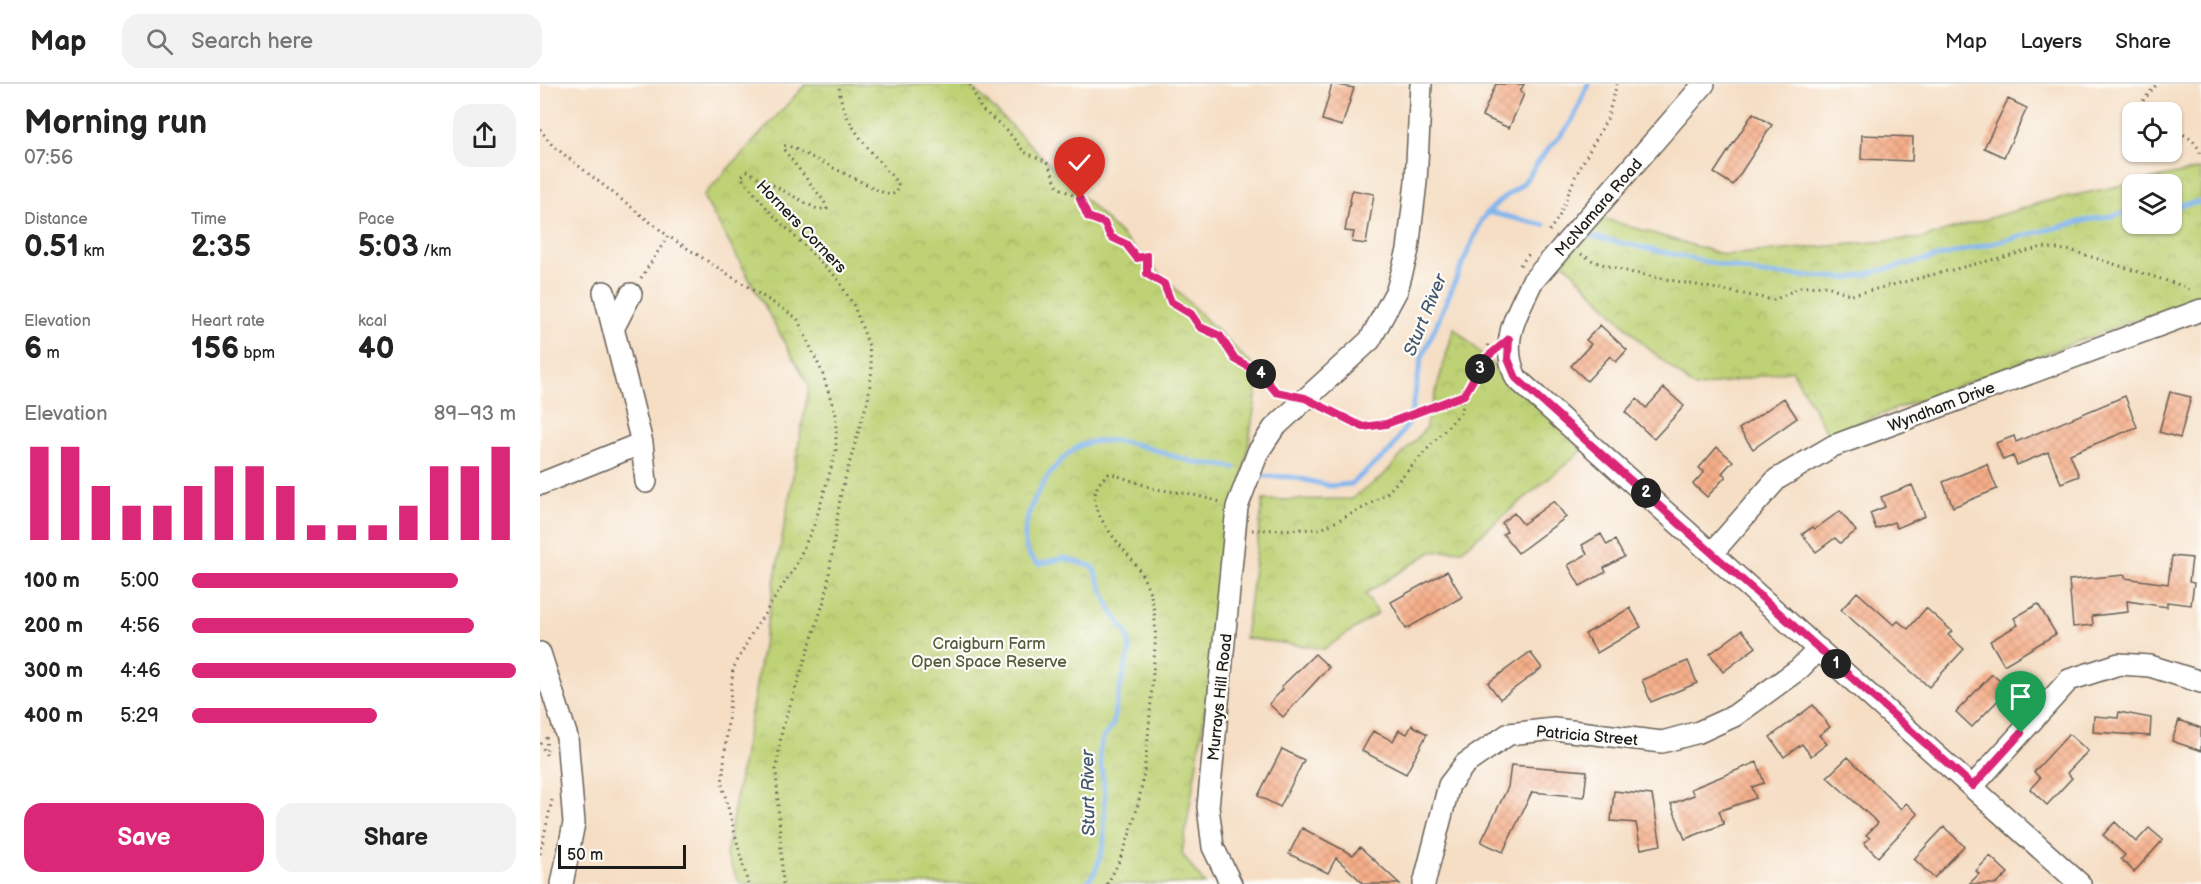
<!DOCTYPE html>
<meta charset="utf-8">
<style>
:root{--surface:#fff;--page:#f2f2f2;--text:#222;--muted:#767676;--line:#e0e0e0;--accent:#db2777}
body{margin:0;font-family:"Balsamiq Sans",sans-serif;background:var(--page);color:var(--text);height:100vh;display:flex;flex-direction:column;font-size:22px;white-space:nowrap}
*{box-sizing:border-box;margin:0}
p{font-size:20px;color:var(--muted)}
.icon{flex:none;width:33px;height:33px;fill:none;stroke:currentColor;stroke-width:2;stroke-linecap:round;stroke-linejoin:round}
.map{position:relative;flex:1;overflow:hidden}
.panel{display:flex;flex-direction:column;background:var(--surface);width:540px}
.panel>*{flex:none}
.controls{position:absolute;left:1582px;top:18px;display:grid;gap:12px}
.controls a{display:grid;place-items:center;width:60px;height:60px;border-radius:12px;background:var(--surface);box-shadow:0 2px 4px #0004;font-size:30px}
.scale{position:absolute;left:18px;bottom:15px;width:128px;box-sizing:border-box;padding-left:6px;border:3px solid #1c1c1c;border-top:0;font-size:16px;line-height:21px;white-space:nowrap;color:#1c1c1c;-webkit-text-stroke:4px #fdfcf7;paint-order:stroke}
.pin{position:absolute;display:grid;place-items:center;width:51px;height:51px;color:#fff;margin:-62px -26px;border-radius:50% 50% 50% 0;rotate:-45deg;box-shadow:0 0 6px #0007}
.pin .icon{rotate:45deg}
.km{position:absolute;width:30px;height:30px;margin:-15px;border-radius:50%;background:#222;color:#fff;font-size:16px;line-height:30px;text-align:center}
.round{display:grid;place-items:center;flex:none;width:63px;height:63px;border-radius:18px;background:var(--page)}
.head{display:flex;align-items:center;justify-content:space-between;height:102px;padding:0 24px}
h1{font-size:33px;font-weight:700;line-height:45px}
.figures{display:grid;grid-template-columns:repeat(3,1fr);gap:9px;height:102px;padding:6px 24px}
.figures div{display:grid;align-content:center}
.figures b{font-size:30px;font-weight:700}
.figures small{font-size:16px;font-weight:400}
.figures p{font-size:16px}
.chart{height:168px;padding:12px 24px}
.chart p{display:flex;justify-content:space-between}
.chart svg{width:100%;height:108px;margin-top:6px;stroke:var(--accent);stroke-width:6}
.action{display:flex;gap:12px;margin-top:auto;padding:12px 24px}
.action a{flex:1;height:69px;border-radius:18px;background:var(--accent);color:#fff;font-size:24px;font-weight:700;line-height:69px;text-align:center}
.action a+a{background:var(--page);color:var(--text)}
ul{padding:0 24px;list-style:none;font-size:20px}
li{display:grid;grid-template-columns:96px 72px 1fr;align-items:center;height:45px}
li i{height:15px;border-radius:8px;background:var(--accent)}
header{display:flex;align-items:center;gap:36px;box-sizing:border-box;height:84px;padding:0 30px;background:var(--surface);border-bottom:2px solid var(--line)}
header strong{font-size:28px}
nav{display:flex;gap:33px;margin-inline-start:auto;font-size:21px}
.search{width:420px;height:54px;background:var(--page);display:flex;align-items:center;gap:15px;box-sizing:border-box;padding:0 21px;border-radius:18px;color:var(--muted);font-size:22px}
main{display:flex;flex:1;min-height:0}
.map>svg:first-child{display:block}
.park{fill:url(#park-crowns);stroke:#6d7648;stroke-width:1.5;fill-rule:evenodd}
.lines{fill:none;stroke-linecap:round;stroke-linejoin:round}
.stream{stroke:#81b5ee;stroke-width:5}
.building{fill:url(#building-cross-hatch)}
.minor-casing{stroke:#686057;stroke-width:24}
.path{stroke:#686057;stroke-width:3;stroke-dasharray:1.5 4.5;stroke-linecap:butt}
.minor{stroke:#fff;stroke-width:21}
.route-casing{stroke:#fff;stroke-width:12}
.route{stroke:#db2777;stroke-width:8}
.labels{text-anchor:middle;stroke-width:4.5;stroke-linejoin:round;paint-order:stroke}
.street-label{font-size:16px;fill:#1c1c1c;stroke:#fdfcf7}
.park-label{font-size:16px;fill:#555b3b;stroke:#fdfcf7}
.water-label{font-size:18px;font-style:italic;fill:#445970;stroke:#fdfcf7}
</style>
<header>
<strong>Map</strong>
<div class="search"><svg class="icon" aria-label="search" viewBox="0 0 24 24"><circle cx="10" cy="10" r="6"/><path d="M15 15l6 6"/></svg>Search here</div>
<nav><a>Map</a><a>Layers</a><a>Share</a></nav>
</header>
<main>
<section class="panel">
<div class="head"><div><h1>Morning run</h1><p>07:56</p></div><a class="round"><svg class="icon" aria-label="share" viewBox="0 0 24 24"><path d="M12 15V3M7 8l5-5 5 5M5 13v7h14v-7"/></svg></a></div>
<div class="figures">
<div><p>Distance</p><b>0.51<small> km</small></b></div>
<div><p>Time</p><b>2:35</b></div>
<div><p>Pace</p><b>5:03<small> /km</small></b></div>
</div>
<div class="figures">
<div><p>Elevation</p><b>6<small> m</small></b></div>
<div><p>Heart rate</p><b>156<small> bpm</small></b></div>
<div><p>kcal</p><b>40</b></div>
</div>
<div class="chart"><p><span>Elevation</span>89–93 m</p>
<svg viewBox="0 0 160 44" preserveAspectRatio="none"><path d="M5 44V6M15 44V6M25 44V22M35 44V30M45 44V30M55 44V22M65 44V14M75 44V14M85 44V22M95 44V38M105 44V38M115 44V38M125 44V30M135 44V14M145 44V14M155 44V6"/></svg>
</div>
<ul>
<li><b>100 m</b>5:00<i style="width:82%"></i></li>
<li><b>200 m</b>4:56<i style="width:87%"></i></li>
<li><b>300 m</b>4:46<i style="width:100%"></i></li>
<li><b>400 m</b>5:29<i style="width:57%"></i></li>
</ul>
<div class="action"><a>Save</a><a>Share</a></div>
</section>
<div class="map">
<svg width="1661" height="800" viewBox="0 0 1661 800">
<defs>
<pattern id="park-crowns" width="20" height="18" patternUnits="userSpaceOnUse" patternTransform="scale(1.5)"><rect width="20" height="18" fill="#bed174"/><path d="M2 6a3 3 0 1 1 6 0M12 15a3 3 0 1 1 6 0" fill="none" stroke="#a3b364"/></pattern>
<pattern id="building-cross-hatch" width="8" height="8" patternUnits="userSpaceOnUse" patternTransform="scale(1.5)"><rect width="8" height="8" fill="#f6ae89"/><path d="M0 0l8 8M0 8l8-8" fill="none" stroke="#d29576"/></pattern>
</defs>
<rect width="100%" height="100%" fill="#fdfcf7"/>
<filter id="ink" filterUnits="userSpaceOnUse"><feTurbulence type="fractalNoise" baseFrequency=".0167" numOctaves="2"/><feDisplacementMap in="SourceGraphic" scale="12" xChannelSelector="R" yChannelSelector="G"/><feConvolveMatrix kernelMatrix="1 2 1 2 8 2 1 2 1" color-interpolation-filters="sRGB"/></filter>
<filter id="wash" filterUnits="userSpaceOnUse"><feTurbulence type="fractalNoise" baseFrequency=".008" numOctaves="4" result="noise"/><feDisplacementMap in="SourceGraphic" scale="24" xChannelSelector="R" yChannelSelector="G"/><feGaussianBlur stdDeviation="1.35" result="paint"/><feColorMatrix in="noise" values="0 0 0 0 0 0 0 0 0 0 0 0 0 0 0 0 0 1.4 0 .05"/><feComposite in="paint" operator="in"/></filter>
<g filter="url(#wash)">
<rect width="100%" height="100%" fill="#f5dec4"/>
<path class="park" d="M266,0H429L720,289L642,770L665,800H200L186,771L269,302L163,112Z
M1661,85V221L1601,234L1288,350L1252,286L1155,304L1101,258L1023,178L1062,134L1185,171L1383,154L1507,117ZM1593,100H1632V140H1593Z
M914,244L1043,366L922,466L891,468L825,510L838,529L784,565L705,554L723,416L811,415L842,393L885,345Z"/>
<g class="lines">
<path class="stream" d="M1632,122L1661,118
M947,128L1004,141
M1050,152L1222,190L1310,194L1548,136L1593,128
M720,392L753,393L790,402L811,400L851,366L870,336L881,276L941,137C952,121 967,112 982,100C991,91 996,79 1004,70C1031,41 1034,37 1048,0
M546,800L556,786L564,760L565,709L559,668L563,654L573,641L575,624L590,565L587,550L571,526L553,483L524,474L499,480C458,457 514,367 547,359C588,350 620,371 659,379C671,381 683,380 695,384"/>
</g>
<g id="blocks">
<path class="building" d="M792,0L814,4L802,42L782,36Z
M956,0H984L980,8L984,10L969,44L942,32Z
M1468,15L1487,24L1464,73L1444,64Z
M1213,29L1232,41L1193,101L1174,89Z
M1322,51L1373,53L1372,77L1321,75Z
M812,106L834,110L826,160L812,158L814,148L805,147Z
M1060,241L1087,266L1076,278L1070,272L1047,297L1031,282L1051,260L1046,256Z
M1124,304L1144,322L1114,355L1085,328L1097,315L1106,324Z
M1630,308L1651,313L1640,354L1619,348Z
M1585,312L1597,343L1530,370L1539,392L1521,399L1508,368L1477,381L1473,372L1463,376L1456,359L1474,352L1476,358Z
M1244,314L1257,334L1213,365L1199,345Z
M1177,363L1193,377L1182,389L1186,392L1167,413L1153,400L1164,388L1159,384Z
M1447,380L1457,405L1413,423L1403,398Z
M1372,401L1385,432L1357,444L1354,438L1336,445L1330,429L1345,423L1341,413Z
M1014,417L1026,433L978,469L963,450L967,447L962,439L974,429L983,440Z
M1300,427L1316,447L1300,459L1295,454L1276,468L1262,450L1273,443L1275,445Z
M1061,450L1067,461L1075,456L1084,473L1064,484L1066,488L1040,502L1028,481L1047,470L1042,461Z
M1632,472L1652,474L1649,498L1654,499L1651,521L1627,518V523L1587,517L1588,528L1552,532L1553,541L1533,543L1529,496L1585,491V494L1628,500Z
M907,487L922,513L866,545L851,518Z
M1317,508L1354,541L1358,537L1368,545L1386,524L1412,547L1408,551L1424,565L1389,603L1301,526Z
M1498,520L1516,550L1464,581L1450,557L1478,541L1474,534Z
M1090,524L1101,543L1057,569L1045,550Z
M1202,546L1216,563L1183,588L1170,570Z
M990,568L1002,584L960,615L948,599Z
M775,570L789,583L743,633L729,620L743,605L741,603Z
M1148,577L1157,599L1111,618L1102,596Z
M1452,590L1469,605L1432,643L1416,628Z
M1273,621L1290,643L1279,651L1287,660L1271,672L1262,660L1244,673L1230,653Z
M1579,628L1611,634L1610,652L1553,648L1554,632L1578,634Z
M1639,636L1661,644V667L1632,657Z
M872,641L887,650L866,690L822,667L833,647L853,657L859,646L867,650Z
M1529,650L1548,667L1527,689L1532,694L1507,721L1490,705L1500,694L1494,688Z
M742,665L764,676L740,723L718,712Z
M1308,673L1361,725L1366,719L1378,730L1338,773L1324,759L1330,754L1326,751L1338,739L1287,693Z
M1217,678L1224,699L1212,703L1216,714L1179,727L1184,740L1145,755L1131,720L1154,711L1151,705Z
M971,681L1047,687L1044,713L992,708L963,768L941,758L968,703Z
M1074,707L1112,711L1121,761L1101,765L1096,739L1071,737Z
M1575,738L1596,758L1609,744L1623,756L1594,788L1581,775L1585,771L1563,751Z
M1404,743L1424,762L1394,794L1374,775Z
M762,744L813,771L820,763L860,800H824L796,774L788,789L749,770Z
M1450,772L1468,789L1457,800H1429L1439,790L1436,787Z"/>
</g>
</g>
<g filter="url(#ink)">
<use href="#blocks" fill-opacity="0" stroke="#686057" stroke-width="1.5"/>
<g class="lines">
<defs>
<path id="minor" d="M1164,0L992,198C975,233 960,257 976,294L1540,800
M74,243L91,210
M102,359L106,398
M0,400L102,359L64,208
M1173,468L1237,395L1293,362L1661,226
M0,569L27,653L34,739L22,800
M1433,702L1529,596L1579,580L1610,582L1661,598
M691,800L673,763L668,723L697,423L718,368L734,344L830,256L857,206L868,166L876,98L881,0
M884,800L909,701L925,680L969,650L1014,645L1122,658L1159,648L1194,632L1259,585L1279,565"/>
</defs>
<use href="#minor" class="minor-casing"/>
<path class="path" d="M430,0L441,25L467,46L484,68L507,78L518,103L540,115L548,133L564,139L571,154L586,160L597,174L607,172V190L624,200L631,217L651,230L660,243L680,252L695,275L720,289L736,308L743,310
M1599,28L1602,18L1617,0
M0,45L12,61L128,152
M1632,47C1646,50 1658,57 1661,73
M1009,147L1019,133L1035,93L1067,35L1077,0
M1041,170L1055,178L1089,188L1234,216L1261,203L1287,202L1312,211L1503,163L1533,167L1646,203L1652,209
M980,181L989,170
M101,194L128,152L257,234L282,288L296,331V367L275,439L255,483L212,549L193,585L182,700L208,800
M947,274L949,259
M783,324L823,343L846,340L924,311L951,270
M712,446L781,445L827,422L848,408L922,327L924,311
M6,653L7,667
M0,659L8,674
M0,770L12,716
M243,800L236,686L242,646L286,511L301,408L328,315L332,285L329,262L314,222L297,194L231,129L201,93L207,87L277,125H287L284,117L244,66V62L247,61L344,109L351,111L357,108L358,100C336,71 299,39 299,0
M567,800C603,740 607,671 612,602C614,571 619,543 611,512C608,502 601,488 595,480C578,456 531,415 570,389L615,405L650,410L681,418"/>
<use href="#minor" class="minor"/>
</g>
</g>
<g class="lines" filter="url(#ink)">
<defs>
<path id="route" d="M540,115L548,133L564,139L571,153L586,160L597,174L607,172V190L624,200L631,218L651,230L660,243L680,252L695,275L720,289L736,308L765,314L823,343L846,340L924,311L946,274L969,255L968,275L976,294L1433,702L1481,649"/>
</defs>
<use href="#route" class="route-casing"/>
<use href="#route" class="route"/>
</g>
<g class="labels">
<g class="street-label">
<text transform="translate(1058 123) rotate(-49)" y="6">McNamara Road</text>
<text transform="translate(262 142) rotate(46)" y="6">Horners Corners</text>
<text transform="translate(1401 322) rotate(-21)" y="6">Wyndham Drive</text>
<text transform="translate(679 613) rotate(-84)" y="6">Murrays Hill Road</text>
<text transform="translate(1047 651) rotate(5)" y="6">Patricia Street</text>
</g>
<g class="park-label">
<text x="449" y="565">Craigburn Farm<tspan x="449" dy="18">Open Space Reserve</tspan></text>
</g>
<g class="water-label">
<text transform="translate(885 231) rotate(-68)" y="6">Sturt River</text>
<text transform="translate(548 709) rotate(-91)" y="6">Sturt River</text>
</g>
</g>
</svg>
<div class="controls">
<a><svg class="icon" aria-label="locate" viewBox="0 0 24 24"><circle cx="12" cy="12" r="6"/><path d="M12 2v4M12 18v4M2 12h4M18 12h4"/></svg></a>
<a><svg class="icon" aria-label="layers" viewBox="0 0 24 24"><path d="M12 4l9 5-9 5-9-5zM3 14l9 5 9-5"/></svg></a>
</div>
<div class="scale">50 m</div>
<div class="pin" style="left:1481px;top:649px;background:#1e9e55"><svg class="icon" aria-label="arrive" viewBox="0 0 24 24"><path d="M6 21V4h12l-3 4 3 4H6"/></svg></div>
<div class="pin" style="left:540px;top:115px;background:#d93025"><svg class="icon" aria-label="check" viewBox="0 0 24 24"><path d="M5 12l5 5 9-10"/></svg></div>
<b class="km" style="left:1296px;top:580px">1</b>
<b class="km" style="left:1106px;top:409px">2</b>
<b class="km" style="left:940px;top:285px">3</b>
<b class="km" style="left:721px;top:290px">4</b>
</div>
</main>
